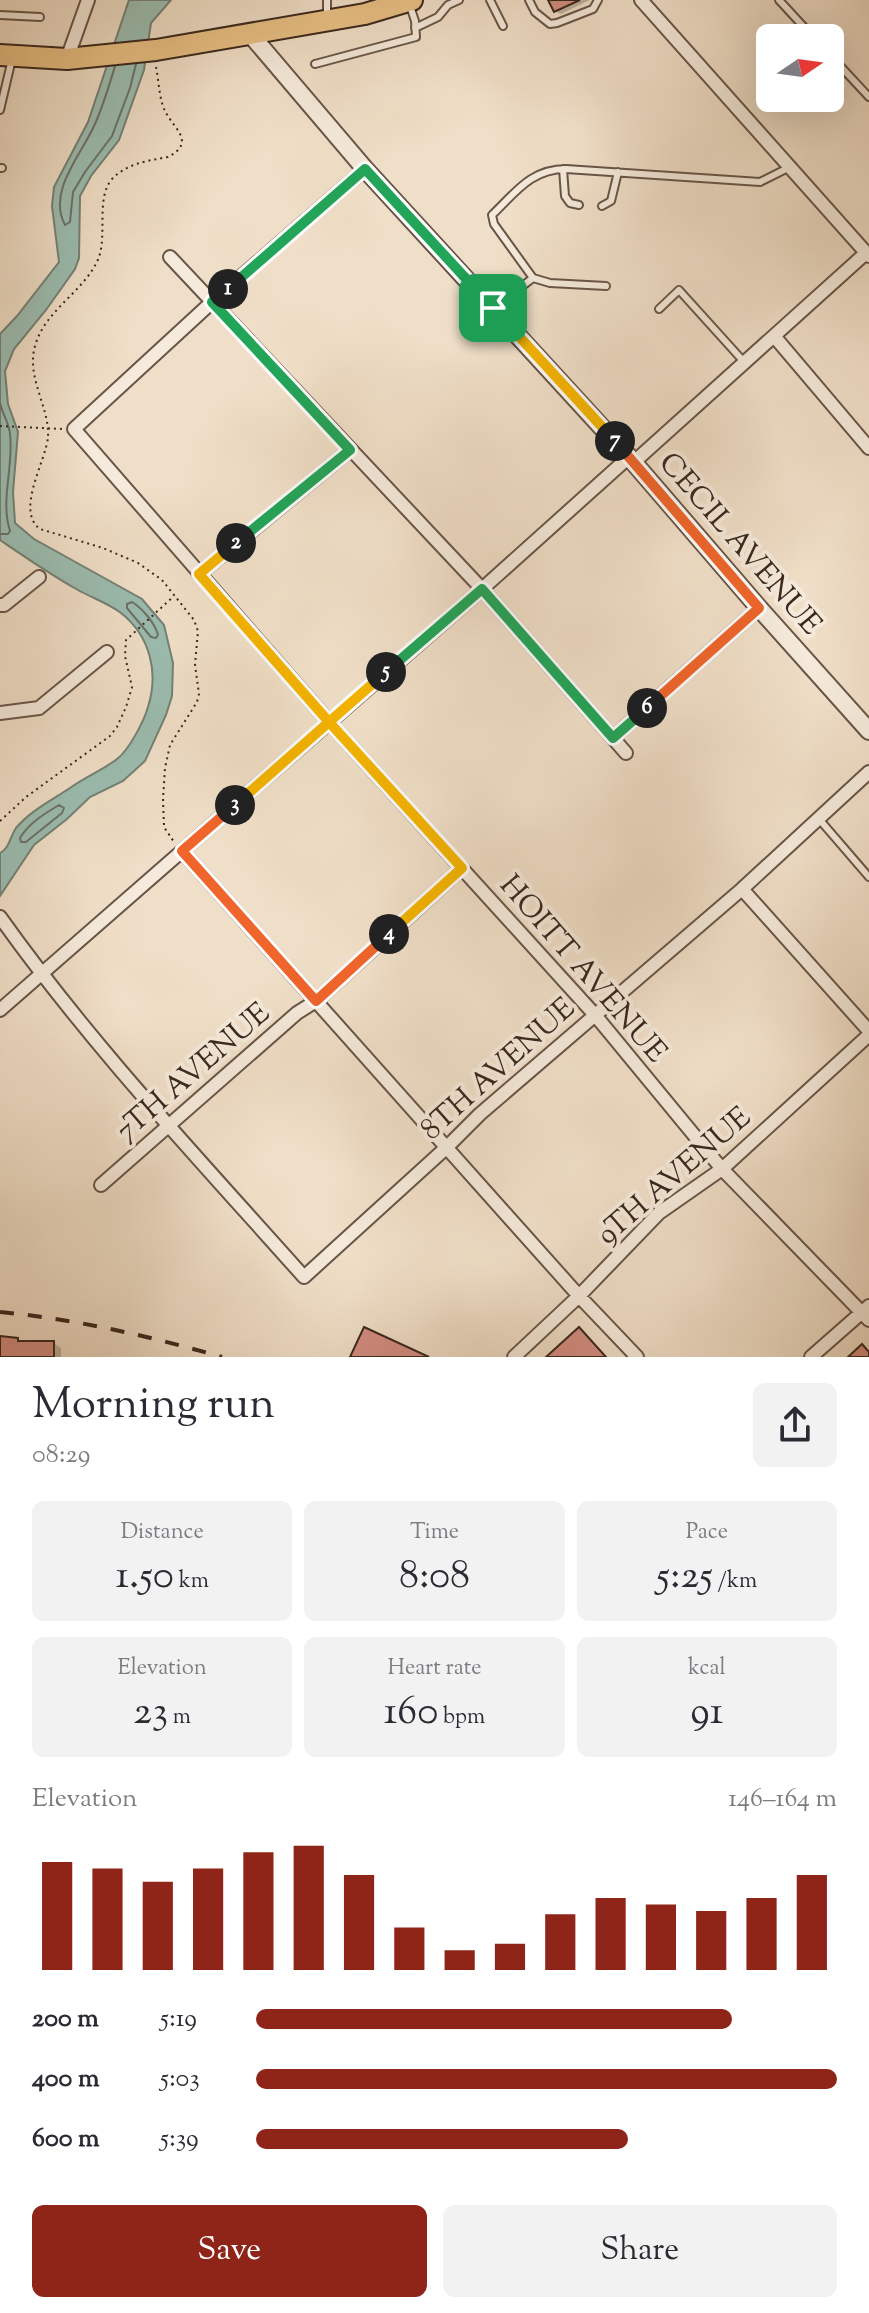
<!DOCTYPE html>
<meta charset="utf-8">
<style>
:root{--surface:#fff;--page:#f2f2f3;--text:#2b2b33;--muted:#7c7c81;--accent:#8f2418}
body{margin:0;font-family:"Sorts Mill Goudy",serif;background:var(--page);color:var(--text);height:100vh;display:flex;flex-direction:column;font-size:30px;white-space:nowrap}
*{box-sizing:border-box;margin:0}
p{font-size:26px;color:var(--muted)}
.icon{flex:none;width:44px;height:44px;fill:none;stroke:currentColor;stroke-width:2;stroke-linecap:round;stroke-linejoin:round}
.map{position:relative;height:1357px;overflow:hidden}
.details{display:flex;flex-direction:column;background:var(--surface);flex:1}
.details>*{flex:none}
.needle{width:52px;rotate:77deg}
.tools{position:absolute;left:756px;top:24px;display:grid;gap:16px}
.tools a{display:grid;place-items:center;width:88px;height:88px;border-radius:12px;background:var(--surface);box-shadow:0 8px 32px #0002;font-size:40px}
.pin{position:absolute;display:grid;place-items:center;width:68px;height:68px;color:#fff;margin:-34px;border-radius:16px;box-shadow:0 4px 12px #0006}
.km{position:absolute;width:40px;height:40px;margin:-20px;border-radius:50%;background:#222;color:#fff;font-size:22px;line-height:40px;text-align:center}
.round{display:grid;place-items:center;flex:none;width:84px;height:84px;border-radius:12px;background:var(--page)}
.headline{display:flex;align-items:center;justify-content:space-between;height:136px;padding:0 32px}
h1{font-size:44px;font-weight:600;line-height:60px}
.stats{display:grid;grid-template-columns:repeat(3,1fr);gap:12px;height:136px;padding:8px 32px}
.stats div{display:grid;align-content:center;border-radius:12px;background:var(--page);text-align:center}
.stats b{font-size:40px;font-weight:600}
.stats small{font-size:22px;font-weight:400}
.stats p{font-size:22px}
.chart{height:224px;padding:16px 32px}
.chart p{display:flex;justify-content:space-between}
.chart svg{width:100%;height:144px;margin-top:8px;stroke:var(--accent);stroke-width:6}
.action{display:flex;gap:16px;margin-top:auto;padding:16px 32px}
.action a{flex:1;height:92px;border-radius:12px;background:var(--accent);color:#fff;font-size:32px;font-weight:600;line-height:92px;text-align:center}
.action a+a{background:var(--page);color:var(--text)}
ul{padding:0 32px;list-style:none;font-size:26px}
li{display:grid;grid-template-columns:128px 96px 1fr;align-items:center;height:60px}
li i{height:20px;border-radius:10px;background:var(--accent)}
.map>svg:first-child{display:block}
.water{fill:#9bbdb1;stroke:#748176;stroke-width:2}
.shadow{fill:#0003}
.lines{fill:none;stroke-linecap:round;stroke-linejoin:round}
.shore{stroke:#6a7268;stroke-width:2}
.building{fill:#d38d81;stroke:#3a271e;stroke-width:2}
.service-casing{stroke:#685548;stroke-width:10}
.minor-casing{stroke:#685548;stroke-width:16}
.tertiary-casing{stroke:#685548;stroke-width:20}
.primary-casing{stroke:#3a271e;stroke-width:24}
.path{stroke:#3a271e;stroke-width:2;stroke-dasharray:2 4;stroke-linecap:butt}
.service{stroke:#f5eadb;stroke-width:6}
.minor{stroke:#f5eadb;stroke-width:12}
.tertiary{stroke:#f5eadb;stroke-width:16}
.primary{stroke:#e8c084;stroke-width:20}
.rail{stroke:#3a271e;stroke-width:4;stroke-dasharray:14 14;stroke-linecap:butt}
.split-1-casing{stroke:#fff;stroke-width:16}
.split-2-casing{stroke:#fff;stroke-width:16}
.split-3-casing{stroke:#fff;stroke-width:16}
.split-4-casing{stroke:#fff;stroke-width:16}
.split-5-casing{stroke:#fff;stroke-width:16}
.split-6-casing{stroke:#fff;stroke-width:16}
.split-7-casing{stroke:#fff;stroke-width:16}
.split-8-casing{stroke:#fff;stroke-width:16}
.split-1{stroke:#22a559;stroke-width:10}
.split-2{stroke:#22a559;stroke-width:10}
.split-3{stroke:#f5b400;stroke-width:10}
.split-4{stroke:#f0652b;stroke-width:10}
.split-5{stroke:#f5b400;stroke-width:10}
.split-6{stroke:#22a559;stroke-width:10}
.split-7{stroke:#f0652b;stroke-width:10}
.split-8{stroke:#f5b400;stroke-width:10}
.labels{text-anchor:middle;stroke-width:8;stroke-linejoin:round;paint-order:stroke}
.street-label{font-size:30px;fill:#3a271e;stroke:#f5eadb}
</style>
<div class="map">
<svg width="869" height="1357" viewBox="0 0 869 1357">
<rect width="100%" height="100%" fill="#f0dfc8"/>
<filter id="stains"><feTurbulence type="fractalNoise" baseFrequency=".0025" numOctaves="4"/><feColorMatrix values="0 0 0 0 .2 0 0 0 0 .09 0 0 0 0 .02 0 0 0 .5 -.17"/></filter>
<radialGradient id="worn" r=".72"><stop offset=".6" stop-color="#630" stop-opacity="0"/><stop offset="1" stop-color="#630" stop-opacity=".3"/></radialGradient>
<path class="water" d="M129,0H171L151,23L144,70L119,140L91,176L80,196L79,258L75,269L46,310L14,349L5,371L8,404L18,432L13,492L15,523L34,539L142,599L164,625L173,663L172,696L166,715L145,761L123,781L90,797L67,819L34,845L0,896V853C9,849 10,837 16,828C30,811 52,800 70,788C85,777 103,770 117,759C129,750 144,721 148,707C159,672 150,636 121,613C108,603 92,598 78,590C51,575 25,557 0,540V334L17,316L59,262L52,206L54,187L88,122Z"/>
<path class="shadow" d="M550,0H590L561,14L555,11Z
M0,1338L17,1340L23,1343H53L61,1348V1357H0Z"/>
<g class="lines">
<path class="shore" d="M115,66C109,86 103,107 94,126C81,155 47,192 65,225L70,222L73,192L85,172L112,136L130,88L136,64
M0,403C2,413 9,423 10,434C14,466 0,500 10,531L8,534H0
M132,602C142,608 155,623 158,635L156,638L151,637L127,608V604Z
M59,805L64,808L62,813L26,842H21L20,838C29,823 44,814 59,805Z"/>
</g>
<path class="building" d="M548,0H580L554,12Z
M364,1327L429,1357H350Z
M579,1327L606,1357H546Z
M0,1336L18,1338V1341H54V1357H0Z
M862,1344L869,1352V1357H848Z"/>
<g class="lines">
<defs>
<path id="service" d="M327,0V16
M490,0L503,26
M529,0L535,12L550,24L557,23L593,9L598,0
M779,0L814,38
M0,15L40,17
M415,28L438,17L448,5L459,0
M830,55L869,97
M315,64L416,37L415,21L410,6
M0,110L12,59
M0,168H2
M563,169L565,196L570,203L579,205
M602,206L611,201L618,172
M533,278L550,283L606,286
M493,308L533,278L494,224L492,215C516,192 531,169 566,169L760,182L790,167
M659,309L679,290L745,363
M819,819L869,877"/>
<path id="minor" d="M641,0L869,256
M67,59L88,0
M365,169L212,302L74,429L329,722L595,1015L722,1169L869,1320
M170,257L482,589L626,753
M774,336L869,448
M634,462L866,253
M199,574L350,450
M0,605H4L39,577
M0,713L39,708L107,652
M613,738L759,608
M182,851L579,1296L637,1357
M742,889L869,1031
M0,917C91,1045 200,1160 304,1277L447,1147L480,1114L742,889L869,772
M0,1010L482,589L629,457
M101,1185L297,1013L316,1001L462,868
M514,1357L579,1296L659,1213L722,1169L869,1035
M811,1357L869,1306"/>
<path id="tertiary" d="M251,35L365,169L629,457L759,608L869,731"/>
<path id="primary" d="M0,55L67,59L156,50L365,14L412,0"/>
</defs>
<use href="#service" class="service-casing"/>
<use href="#minor" class="minor-casing"/>
<use href="#tertiary" class="tertiary-casing"/>
<use href="#primary" class="primary-casing"/>
<path class="path" d="M156,67C159,81 159,99 165,111C173,128 197,142 168,157C147,161 128,163 112,179C96,197 107,234 99,257C86,291 45,309 35,346C26,378 50,408 48,437C46,461 15,511 40,529L103,548L138,563L162,580L194,620L198,631L195,665L199,694L197,702L170,745L165,768L163,799L164,827L174,842
M0,426L63,429
M0,821L26,797L110,736L117,727L126,707L132,687L125,656L126,640L174,596"/>
<use href="#service" class="service"/>
<use href="#minor" class="minor"/>
<use href="#tertiary" class="tertiary"/>
<use href="#primary" class="primary"/>
<path class="rail" d="M0,1312C75,1319 149,1336 222,1357"/>
</g>
<g class="lines">
<defs>
<path id="split-1" d="M228,289L365,169L493,308"/>
<path id="split-2" d="M228,289L212,302L350,450L236,543"/>
<path id="split-3" d="M235,805L329,722L199,574L236,543"/>
<path id="split-4" d="M235,805L182,851L316,1001L389,934"/>
<path id="split-5" d="M386,672L329,722L462,868L389,934"/>
<path id="split-6" d="M386,672L482,589L613,738L647,708"/>
<path id="split-7" d="M615,441L759,608L647,708"/>
<path id="split-8" d="M493,308L615,441"/>
</defs>
<use href="#split-1" class="split-1-casing"/>
<use href="#split-2" class="split-2-casing"/>
<use href="#split-3" class="split-3-casing"/>
<use href="#split-4" class="split-4-casing"/>
<use href="#split-5" class="split-5-casing"/>
<use href="#split-6" class="split-6-casing"/>
<use href="#split-7" class="split-7-casing"/>
<use href="#split-8" class="split-8-casing"/>
<use href="#split-1" class="split-1"/>
<use href="#split-2" class="split-2"/>
<use href="#split-3" class="split-3"/>
<use href="#split-4" class="split-4"/>
<use href="#split-5" class="split-5"/>
<use href="#split-6" class="split-6"/>
<use href="#split-7" class="split-7"/>
<use href="#split-8" class="split-8"/>
</g>
<g class="labels">
<g class="street-label">
<text transform="translate(741 543) rotate(49)" y="10">CECIL AVENUE</text>
<text transform="translate(584 968) rotate(49)" y="10">HOITT AVENUE</text>
<text transform="translate(497 1068) rotate(-42)" y="10">8TH AVENUE</text>
<text transform="translate(192 1071) rotate(-41)" y="10">7TH AVENUE</text>
<text transform="translate(673 1175) rotate(-41)" y="10">9TH AVENUE</text>
</g>
</g>
<rect width="100%" height="100%" filter="url(#stains)"/>
<rect width="100%" height="100%" fill="url(#worn)"/>
</svg>
<div class="tools">
<a><svg class="needle" viewBox="-14 -14 28 28"><path d="M0-13l5 13h-10z" fill="#e53935"/><path d="M0 13l5-13h-10z" fill="#7c7c81"/></svg></a>
</div>
<div class="pin" style="left:493px;top:308px;background:#1e9e55"><svg class="icon" aria-label="arrive" viewBox="0 0 24 24"><path d="M6 21V4h12l-3 4 3 4H6"/></svg></div>
<b class="km" style="left:228px;top:289px">1</b>
<b class="km" style="left:236px;top:543px">2</b>
<b class="km" style="left:235px;top:805px">3</b>
<b class="km" style="left:389px;top:934px">4</b>
<b class="km" style="left:386px;top:672px">5</b>
<b class="km" style="left:647px;top:708px">6</b>
<b class="km" style="left:615px;top:441px">7</b>
</div>
<section class="details">
<div class="headline"><div><h1>Morning run</h1><p>08:29</p></div><a class="round"><svg class="icon" aria-label="share" viewBox="0 0 24 24"><path d="M12 15V3M7 8l5-5 5 5M5 13v7h14v-7"/></svg></a></div>
<div class="stats">
<div><p>Distance</p><b>1.50<small> km</small></b></div>
<div><p>Time</p><b>8:08</b></div>
<div><p>Pace</p><b>5:25<small> /km</small></b></div>
</div>
<div class="stats">
<div><p>Elevation</p><b>23<small> m</small></b></div>
<div><p>Heart rate</p><b>160<small> bpm</small></b></div>
<div><p>kcal</p><b>91</b></div>
</div>
<div class="chart"><p><span>Elevation</span>146–164 m</p>
<svg viewBox="0 0 160 44" preserveAspectRatio="none"><path d="M5 44V11M15 44V13M25 44V17M35 44V13M45 44V8M55 44V6M65 44V15M75 44V31M85 44V38M95 44V36M105 44V27M115 44V22M125 44V24M135 44V26M145 44V22M155 44V15"/></svg>
</div>
<ul>
<li><b>200 m</b>5:19<i style="width:82%"></i></li>
<li><b>400 m</b>5:03<i style="width:100%"></i></li>
<li><b>600 m</b>5:39<i style="width:64%"></i></li>
</ul>
<div class="action"><a>Save</a><a>Share</a></div>
</section>
